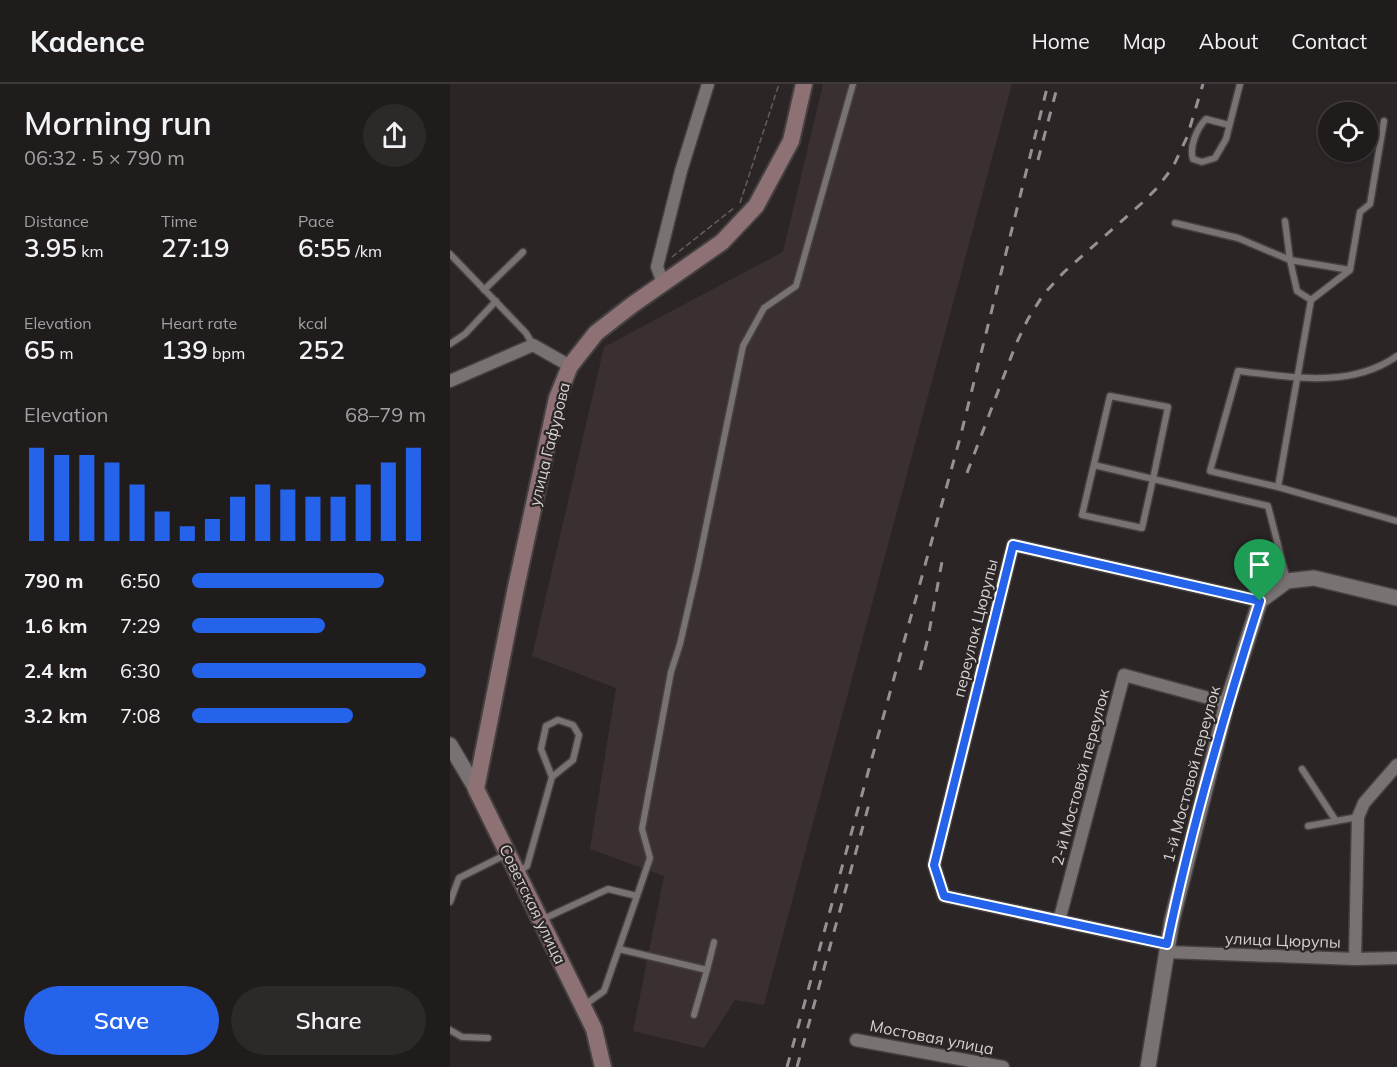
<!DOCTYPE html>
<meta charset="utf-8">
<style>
:root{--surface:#201c1c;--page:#2d2929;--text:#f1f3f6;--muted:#a2a1a3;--line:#3d3a3b;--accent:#2563eb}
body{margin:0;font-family:Mulish,sans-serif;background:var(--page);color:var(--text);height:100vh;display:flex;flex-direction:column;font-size:22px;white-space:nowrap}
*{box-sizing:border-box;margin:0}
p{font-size:20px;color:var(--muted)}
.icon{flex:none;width:33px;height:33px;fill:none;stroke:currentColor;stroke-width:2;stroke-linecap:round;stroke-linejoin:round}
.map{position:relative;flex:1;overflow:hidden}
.sheet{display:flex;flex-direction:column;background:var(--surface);width:450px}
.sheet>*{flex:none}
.tools{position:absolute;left:868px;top:18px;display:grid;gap:12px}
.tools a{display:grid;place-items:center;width:60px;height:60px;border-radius:50%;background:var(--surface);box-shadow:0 2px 4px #0004,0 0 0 2px var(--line);font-size:30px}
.pin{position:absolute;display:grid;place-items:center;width:51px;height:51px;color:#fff;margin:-62px -26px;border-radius:50% 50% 50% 0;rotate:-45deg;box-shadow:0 0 6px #0007}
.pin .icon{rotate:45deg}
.round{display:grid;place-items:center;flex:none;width:63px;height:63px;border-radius:32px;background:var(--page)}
.headline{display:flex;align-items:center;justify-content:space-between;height:102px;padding:0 24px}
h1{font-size:33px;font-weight:600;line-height:45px}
.metrics{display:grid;grid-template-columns:repeat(3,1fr);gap:9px;height:102px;padding:6px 24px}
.metrics div{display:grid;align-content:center}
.metrics b{font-size:26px;font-weight:600}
.metrics small{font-size:16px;font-weight:400}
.metrics p{font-size:16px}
.chart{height:168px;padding:12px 24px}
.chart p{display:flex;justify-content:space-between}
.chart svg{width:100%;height:108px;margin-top:6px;stroke:var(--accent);stroke-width:6}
.button{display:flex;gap:12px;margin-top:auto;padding:12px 24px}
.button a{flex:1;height:69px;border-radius:36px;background:var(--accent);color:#fff;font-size:24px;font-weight:600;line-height:69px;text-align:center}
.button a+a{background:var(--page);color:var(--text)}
ul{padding:0 24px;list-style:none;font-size:20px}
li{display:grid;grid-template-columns:96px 72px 1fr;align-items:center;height:45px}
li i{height:15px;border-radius:8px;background:var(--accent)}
header{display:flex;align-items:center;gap:36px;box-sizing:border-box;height:84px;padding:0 30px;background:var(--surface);border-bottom:2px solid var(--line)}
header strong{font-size:28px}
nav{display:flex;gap:33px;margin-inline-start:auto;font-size:21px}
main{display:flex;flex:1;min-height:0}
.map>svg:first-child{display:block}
.built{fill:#3b3031}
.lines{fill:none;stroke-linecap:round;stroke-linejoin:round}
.service-casing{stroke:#454141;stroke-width:9}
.minor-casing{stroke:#454141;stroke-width:15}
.tertiary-casing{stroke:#454141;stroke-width:18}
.secondary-casing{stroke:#454141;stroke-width:20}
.path{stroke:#635e5f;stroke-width:1.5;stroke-dasharray:6 3;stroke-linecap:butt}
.service{stroke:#787272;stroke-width:6}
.minor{stroke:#787272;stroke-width:12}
.tertiary{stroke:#787272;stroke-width:15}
.secondary{stroke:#8e7174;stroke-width:16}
.rail{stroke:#969192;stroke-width:3;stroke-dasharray:10 10;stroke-linecap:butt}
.route-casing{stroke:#fff;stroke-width:12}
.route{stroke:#2563eb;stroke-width:8}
.labels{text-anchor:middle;stroke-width:4.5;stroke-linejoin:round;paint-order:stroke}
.street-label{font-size:16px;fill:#d5d1d1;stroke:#2b2526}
</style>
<header>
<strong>Kadence</strong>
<nav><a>Home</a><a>Map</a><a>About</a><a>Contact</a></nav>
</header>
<main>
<section class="sheet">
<div class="headline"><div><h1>Morning run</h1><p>06:32 · 5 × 790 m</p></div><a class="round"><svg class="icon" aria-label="share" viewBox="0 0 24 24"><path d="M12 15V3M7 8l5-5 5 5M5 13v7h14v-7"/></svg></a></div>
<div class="metrics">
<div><p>Distance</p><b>3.95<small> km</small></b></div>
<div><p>Time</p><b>27:19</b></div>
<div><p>Pace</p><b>6:55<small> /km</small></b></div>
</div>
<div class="metrics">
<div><p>Elevation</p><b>65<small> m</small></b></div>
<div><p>Heart rate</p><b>139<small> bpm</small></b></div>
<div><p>kcal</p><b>252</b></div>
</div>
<div class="chart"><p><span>Elevation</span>68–79 m</p>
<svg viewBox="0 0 160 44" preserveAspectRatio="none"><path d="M5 44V6M15 44V9M25 44V9M35 44V12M45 44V21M55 44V32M65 44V38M75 44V35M85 44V26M95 44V21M105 44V23M115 44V26M125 44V26M135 44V21M145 44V12M155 44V6"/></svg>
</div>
<ul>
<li><b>790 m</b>6:50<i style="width:82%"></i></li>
<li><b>1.6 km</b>7:29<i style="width:57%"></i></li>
<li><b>2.4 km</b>6:30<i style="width:100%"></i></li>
<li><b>3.2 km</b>7:08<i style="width:69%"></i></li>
</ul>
<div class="button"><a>Save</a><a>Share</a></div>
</section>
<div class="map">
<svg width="947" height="983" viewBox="0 0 947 983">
<rect width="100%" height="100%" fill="#2b2526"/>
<path class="built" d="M373,0H562L314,921L285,916L254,964L183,947L214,792L140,765L166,604L82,572L154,263L333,168Z"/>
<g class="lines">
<defs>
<path id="service" d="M934,37L920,120L910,128L900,186L861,216L828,403L947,437
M779,41L756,35C747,44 739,63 743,75L752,78L765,74L776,55L790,0
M835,137L840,176L900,186
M725,139L788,154L840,176L847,207L861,216
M0,170L76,249L83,261
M34,206L73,168
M0,260L15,250L46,217
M644,381L703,395L718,323L660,312L632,431L692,444L703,395L818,422L837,496
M828,403L760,387L788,287C841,293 900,305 947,272
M852,685L886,737
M858,742L908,733
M68,788L77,782L102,693L123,676L129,651L123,641L108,636L96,642L91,665L102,693
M187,812L200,774L192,745L221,588L230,560L247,486L293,262L314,224L346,202L403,0
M0,818L9,794L57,770
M91,836L158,805L187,812L154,907L133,922
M169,865L257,886L264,858
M244,931L257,886
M0,946L12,953L38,954"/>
<path id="minor" d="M213,199L207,183L231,87L258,0
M0,297L83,261L120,282
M609,837L674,591L777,619
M717,860L494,812L484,781L563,461L810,517
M717,868L905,875L947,874
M905,875L908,733L914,719L947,681
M406,956L553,983"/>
<path id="tertiary" d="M0,661L26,705
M698,983L722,836L777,619L810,517L837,497L864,494L947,514"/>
<path id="secondary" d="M153,983L144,945L26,705L65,508L107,314L120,282L146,249L182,221L272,158L306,122L341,57L354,0"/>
</defs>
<use href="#service" class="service-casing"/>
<use href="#minor" class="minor-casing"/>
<use href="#tertiary" class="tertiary-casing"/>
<use href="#secondary" class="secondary-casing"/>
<path class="path" d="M290,119L329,0
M222,173L284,124"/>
<use href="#service" class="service"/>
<use href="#minor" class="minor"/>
<use href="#tertiary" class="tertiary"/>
<use href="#secondary" class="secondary"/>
<path class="rail" d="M588,76L608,0
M517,389L566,260L578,235L593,211L614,188L692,119L707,104L723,83L737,53L753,0
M470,586L478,554L493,472
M337,983L510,354L598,0
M347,983L419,720"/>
</g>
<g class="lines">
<defs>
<path id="route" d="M563,461L810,517C774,630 741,744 717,860L494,812L484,781Z"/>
</defs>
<use href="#route" class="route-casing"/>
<use href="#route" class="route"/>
</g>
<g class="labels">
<g class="street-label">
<text transform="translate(99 360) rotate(-76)" y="6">улица Гафурова</text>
<text transform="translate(525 544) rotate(-76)" y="6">переулок Цюрупы</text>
<text transform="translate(741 690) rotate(-75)" y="6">1-й Мостовой переулок</text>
<text transform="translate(630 693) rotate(-75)" y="6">2-й Мостовой переулок</text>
<text transform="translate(83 820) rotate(64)" y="6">Советская улица</text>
<text transform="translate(833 856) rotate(2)" y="6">улица Цюрупы</text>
<text transform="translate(482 953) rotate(11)" y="6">Мостовая улица</text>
</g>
</g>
</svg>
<div class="tools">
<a><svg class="icon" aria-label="locate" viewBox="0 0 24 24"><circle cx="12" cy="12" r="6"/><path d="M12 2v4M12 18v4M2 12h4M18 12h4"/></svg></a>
</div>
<div class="pin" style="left:810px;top:517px;background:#1e9e55"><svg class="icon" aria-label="arrive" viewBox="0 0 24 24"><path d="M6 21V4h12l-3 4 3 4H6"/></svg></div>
</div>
</main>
